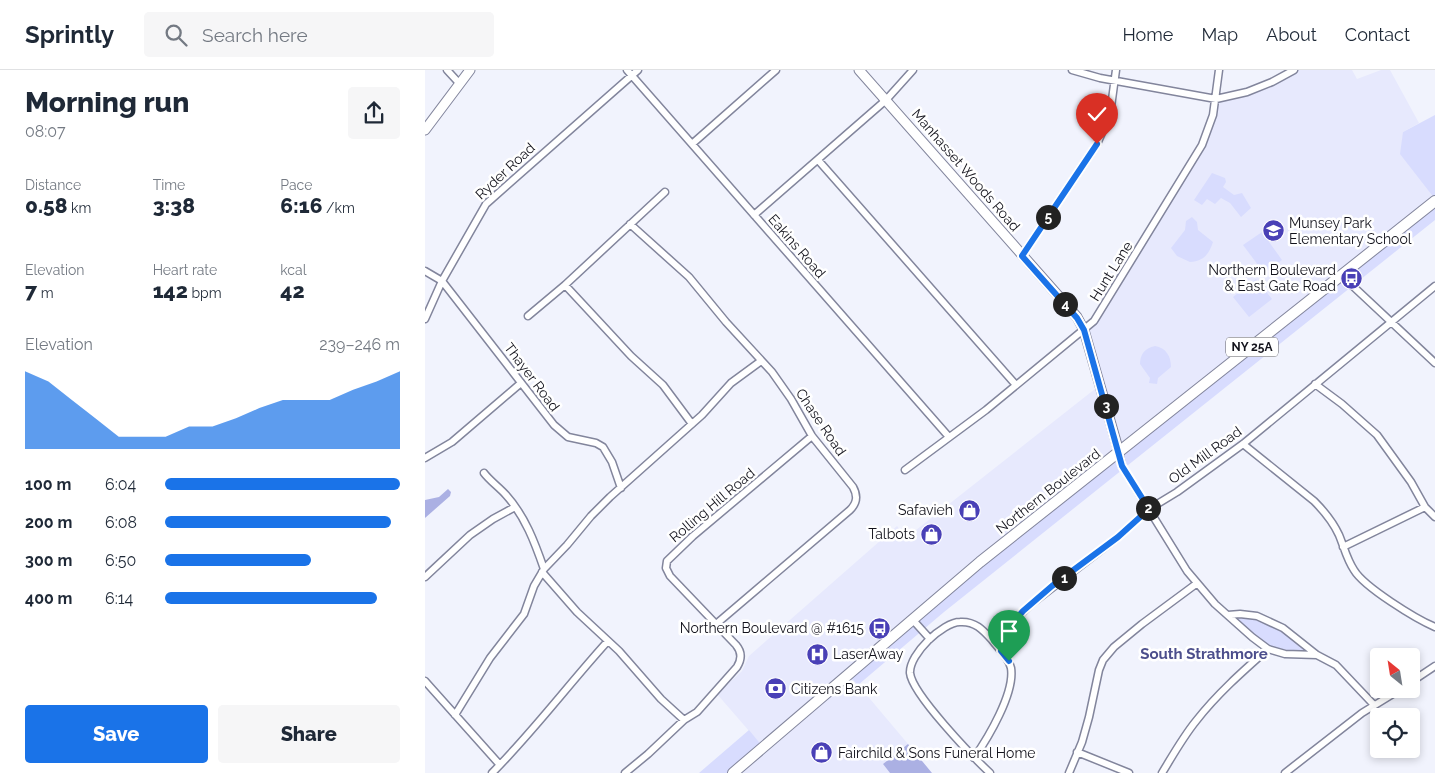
<!DOCTYPE html>
<meta charset="utf-8">
<style>
:root{--surface:#fff;--page:#f6f6f7;--text:#1f2937;--muted:#747a83;--line:#e0e1e3;--accent:#1a73e8}
body{margin:0;font-family:Raleway,sans-serif;background:var(--page);color:var(--text);height:100vh;display:flex;flex-direction:column;font-size:19px;white-space:nowrap}
*{box-sizing:border-box;margin:0}
p{font-size:16px;color:var(--muted)}
.icon{flex:none;width:28px;height:28px;fill:none;stroke:currentColor;stroke-width:2;stroke-linecap:round;stroke-linejoin:round}
.map{position:relative;flex:1;overflow:hidden}
.side{display:flex;flex-direction:column;background:var(--surface);width:425px}
.side>*{flex:none}
.needle{width:32px;rotate:330deg}
.buttons{position:absolute;left:945px;top:578px;display:grid;gap:10px}
.buttons a{display:grid;place-items:center;width:50px;height:50px;border-radius:5px;background:var(--surface);box-shadow:0 2px 8px #0003;font-size:25px}
.pin{position:absolute;display:grid;place-items:center;width:42px;height:42px;color:#fff;margin:-51px -21px;border-radius:50% 50% 50% 0;rotate:-45deg;box-shadow:0 0 5px #0007}
.pin .icon{rotate:45deg}
.km{position:absolute;width:25px;height:25px;margin:-12px;border-radius:50%;background:#222;color:#fff;font-size:14px;line-height:25px;text-align:center}
.round{display:grid;place-items:center;flex:none;width:52px;height:52px;border-radius:5px;background:var(--page)}
.head{display:flex;align-items:center;justify-content:space-between;height:85px;padding:0 25px}
h1{font-size:28px;font-weight:800;line-height:38px}
.stats{display:grid;grid-template-columns:repeat(3,1fr);gap:8px;height:85px;padding:5px 25px}
.stats div{display:grid;align-content:center}
.stats b{font-size:21px;font-weight:800}
.stats small{font-size:14px;font-weight:400}
.stats p{font-size:14px}
.chart{height:140px;padding:10px 25px}
.chart p{display:flex;justify-content:space-between}
.chart svg{width:100%;height:90px;margin-top:5px;fill:var(--accent);opacity:.7}
.cta{display:flex;gap:10px;margin-top:auto;padding:10px 25px}
.cta a{flex:1;height:58px;border-radius:5px;background:var(--accent);color:#fff;font-size:20px;font-weight:800;line-height:58px;text-align:center}
.cta a+a{background:var(--page);color:var(--text)}
ul{padding:0 25px;list-style:none;font-size:16px}
li{display:grid;grid-template-columns:80px 60px 1fr;align-items:center;height:38px}
li i{height:12px;border-radius:6px;background:var(--accent)}
header{display:flex;align-items:center;gap:30px;box-sizing:border-box;height:70px;padding:0 25px;background:var(--surface);border-bottom:1px solid var(--line)}
header strong{font-size:24px}
nav{display:flex;gap:28px;margin-inline-start:auto;font-size:18px}
.search{width:350px;height:45px;background:var(--page);display:flex;align-items:center;gap:12px;box-sizing:border-box;padding:0 18px;border-radius:5px;color:var(--muted);font-size:19px}
main{display:flex;flex:1;min-height:0}
.map>svg:first-child{display:block}
.built{fill:#e7e9fd}
.green{fill:#d8dcfe}
.forest{fill:#abb0e3}
.lines{fill:none;stroke-linecap:round;stroke-linejoin:round}
.street-casing{stroke:#82859c;stroke-width:9}
.secondary-casing{stroke:#82859c;stroke-width:11}
.primary-casing{stroke:#82859c;stroke-width:12}
.street{stroke:#fff;stroke-width:6}
.secondary{stroke:#fff;stroke-width:9}
.primary{stroke:#fff;stroke-width:10}
.route-casing{stroke:#fff;stroke-width:10}
.route{stroke:#1a73e8;stroke-width:6}
.labels{text-anchor:middle;stroke-width:5;stroke-linejoin:round;paint-order:stroke}
.shield{fill:#fff;stroke:#5a5a60;stroke-width:1}
.shield-label{font-size:12px;font-weight:bold;fill:#13131c}
.street-label{font-size:14px;fill:#13131c;stroke:#fff}
.poi-label{font-size:14px;fill:#13131c;stroke:#fff;text-anchor:start}
.neighbourhood-label{font-size:15px;font-weight:bold;fill:#4c4e8c;stroke:#fff}
</style>
<header>
<strong>Sprintly</strong>
<div class="search"><svg class="icon" aria-label="search" viewBox="0 0 24 24"><circle cx="10" cy="10" r="6"/><path d="M15 15l6 6"/></svg>Search here</div>
<nav><a>Home</a><a>Map</a><a>About</a><a>Contact</a></nav>
</header>
<main>
<section class="side">
<div class="head"><div><h1>Morning run</h1><p>08:07</p></div><a class="round"><svg class="icon" aria-label="share" viewBox="0 0 24 24"><path d="M12 15V3M7 8l5-5 5 5M5 13v7h14v-7"/></svg></a></div>
<div class="stats">
<div><p>Distance</p><b>0.58<small> km</small></b></div>
<div><p>Time</p><b>3:38</b></div>
<div><p>Pace</p><b>6:16<small> /km</small></b></div>
</div>
<div class="stats">
<div><p>Elevation</p><b>7<small> m</small></b></div>
<div><p>Heart rate</p><b>142<small> bpm</small></b></div>
<div><p>kcal</p><b>42</b></div>
</div>
<div class="chart"><p><span>Elevation</span>239–246 m</p>
<svg viewBox="0 0 160 44" preserveAspectRatio="none"><path d="M0 44V6L10 11L20 20L30 29L40 38L50 38L60 38L70 33L80 33L90 29L100 24L110 20L120 20L130 20L140 15L150 11L160 6V44z"/></svg>
</div>
<ul>
<li><b>100 m</b>6:04<i style="width:100%"></i></li>
<li><b>200 m</b>6:08<i style="width:96%"></i></li>
<li><b>300 m</b>6:50<i style="width:62%"></i></li>
<li><b>400 m</b>6:14<i style="width:90%"></i></li>
</ul>
<div class="cta"><a>Save</a><a>Share</a></div>
</section>
<div class="map">
<svg width="1010" height="703" viewBox="0 0 1010 703">
<rect width="100%" height="100%" fill="#f1f3fd"/>
<path class="built" d="M869,0H927L932,9L956,0H965L994,53L978,62L1010,129L424,604L483,674L458,694L465,703H308L338,677L292,624L317,601L324,586L472,456L481,468L675,315L659,260L666,255L771,85L791,29L801,28Z"/>
<path class="green" d="M1010,45V129L975,84L978,62Z
M787,103L800,108L801,112L798,117L809,125L817,123L826,138L816,147L805,133L796,128L790,134L782,129L777,135L769,130Z
M1010,131V150L519,542L433,615L423,604Z
M767,147L772,152L773,160L788,172C784,184 779,191 765,192L752,186L746,178L760,160L761,151Z
M837,162L857,190L839,203L818,175Z
M831,209L847,229L824,247L808,227Z
M730,276C741,278 746,286 746,297L733,308L732,314L724,313L725,308L715,294C715,284 720,278 730,276Z
M815,544L843,551L892,585L850,582L803,545Z
M324,660L338,677L308,703H274Z"/>
<path class="forest" d="M23,419L26,422L25,426L0,448V430L14,427Z
M483,674L507,703H465L458,694Z"/>
<g class="lines">
<defs>
<path id="street" d="M22,0L34,13
M202,0L524,367
M647,0L675,8L791,29L822,22L847,12L869,0
M267,74L351,0
M393,90L591,315
M329,145L461,30L488,0
M205,154L264,207L301,252L347,302L366,329L387,366L428,417C433,426 432,433 425,440L290,555
M597,186L672,74L683,49L686,37L691,0
M0,201L17,211L129,355L143,367L171,373L178,377L187,392L196,418
M916,205L1010,293
M140,215L206,286L238,315L267,354
M103,246L140,215L240,122
M0,249L17,211L61,134L213,0
M890,314L917,334L952,365L986,412L1000,437L1010,447
M818,374L889,431C899,441 908,452 914,465C919,477 922,490 929,500C939,517 991,549 1010,557
M694,382L697,396L762,501L790,534L827,567L843,579L860,584L892,585
M0,388L27,372L96,313
M480,400L561,340L669,251L777,75L788,45L794,0
M59,403C65,411 74,417 81,425C100,446 110,473 119,499
M918,477L1000,437
M117,502L152,542L194,581L236,629L259,650
M0,507L45,465L68,449L90,437
M803,545L815,544L832,546L858,558L892,585L911,595L949,635
M487,549L505,569
M576,581L592,548L605,535L693,467L724,439L752,422L818,374L1010,216
M0,611L75,695
M986,612L1010,596
M30,645L65,588L99,544L109,516L119,499L142,475L166,446L185,427L277,345L306,313L336,291
M652,682L704,703
M549,688C563,668 590,623 586,598C584,588 573,578 567,570C558,560 550,551 535,552C518,552 484,584 485,603C487,624 548,687 565,703
M67,703C108,662 143,615 182,572
M200,703L223,684L259,650L272,642L312,597C317,589 317,582 311,575L245,506L241,498L242,491L268,466L387,366
M644,703L657,672L664,647L674,600L678,590L689,577L717,554L771,514
M737,703C748,685 758,667 771,651C792,624 818,601 843,579
M860,703L937,643L976,619"/>
<path id="secondary" d="M434,0L652,247L659,260L694,382
M0,60L45,0"/>
<path id="primary" d="M308,703L555,492L1010,131"/>
</defs>
<use href="#street" class="street-casing"/>
<use href="#secondary" class="secondary-casing"/>
<use href="#primary" class="primary-casing"/>
<use href="#street" class="street"/>
<use href="#secondary" class="secondary"/>
<use href="#primary" class="primary"/>
</g>
<g class="lines">
<defs>
<path id="route" d="M584,591L576,581L592,548L598,541L627,516L693,467L724,439L697,396L659,260L652,248L597,186L672,74"/>
</defs>
<use href="#route" class="route-casing"/>
<use href="#route" class="route"/>
</g>
<defs>
<symbol id="school-disc" viewBox="-11 -11 22 22"><circle r="9.5" fill="#4940b6" stroke="#fff"/><path d="M0-5L7-2L0 1L-7-2ZM-4 1L0 2.5L4 1V4Q0 6-4 4Z" fill="#fff"/></symbol>
<symbol id="bus-disc" viewBox="-11 -11 22 22"><circle r="9.5" fill="#4940b6" stroke="#fff"/><path d="M-5-6H5V4H4V6H2V4H-2V6H-4V4H-5ZM-3.5-4V0h7V-4ZM-3.5 1.2v1.5H-2V1.2ZM2 1.2v1.5H3.5V1.2Z" fill="#fff"/></symbol>
<symbol id="shop-disc" viewBox="-11 -11 22 22"><circle r="9.5" fill="#4940b6" stroke="#fff"/><path d="M-5-2.5h2.3a2.7 3.5 0 0 1 5.4 0H5L5.5 6h-11ZM-1.5-2.5h3a1.5 2.3 0 0 0-3 0Z" fill="#fff"/></symbol>
<symbol id="hospital-disc" viewBox="-11 -11 22 22"><circle r="9.5" fill="#4940b6" stroke="#fff"/><path d="M-5-5h3v3.5h4V-5h3V5h-3V1.5h-4V5h-3Z" fill="#fff"/></symbol>
<symbol id="bank-disc" viewBox="-11 -11 22 22"><circle r="9.5" fill="#4940b6" stroke="#fff"/><path d="M-6-4H6V4H-6ZM0-2.3a2.3 2.3 0 1 0 0 4.6a2.3 2.3 0 1 0 0-4.6Z" fill="#fff"/></symbol>
</defs>
<g fill-rule="evenodd">
<use href="#school-disc" x="836" y="148" width="25" height="25"/>
<use href="#bus-disc" x="914" y="196" width="25" height="25"/>
<use href="#shop-disc" x="532" y="428" width="25" height="25"/>
<use href="#shop-disc" x="494" y="452" width="25" height="25"/>
<use href="#bus-disc" x="442" y="546" width="25" height="25"/>
<use href="#hospital-disc" x="380" y="572" width="25" height="25"/>
<use href="#bank-disc" x="338" y="606" width="25" height="25"/>
<use href="#shop-disc" x="384" y="670" width="25" height="25"/>
</g>
<g class="labels">
<rect class="shield" x="801" y="267.5" width="52" height="19" rx="4"/>
<g class="shield-label">
<text x="827" y="281">NY 25A</text>
</g>
<g class="street-label">
<text transform="translate(541 100) rotate(49)" y="5">Manhasset Woods Road</text>
<text transform="translate(80 101) rotate(-43)" y="5">Ryder Road</text>
<text transform="translate(372 176) rotate(49)" y="5">Eakins Road</text>
<text transform="translate(686 201) rotate(-58)" y="5">Hunt Lane</text>
<text transform="translate(107 307) rotate(53)" y="5">Thayer Road</text>
<text transform="translate(396 352) rotate(56)" y="5">Chase Road</text>
<text transform="translate(780 385) rotate(-36)" y="5">Old Mill Road</text>
<text transform="translate(623 421) rotate(-38)" y="5">Northern Boulevard</text>
<text transform="translate(287 435) rotate(-40)" y="5">Rolling Hill Road</text>
</g>
<g class="poi-label">
<text x="864" y="158">Munsey Park<tspan x="864" dy="16">Elementary School</tspan></text>
<text x="911" y="205" text-anchor="end">Northern Boulevard<tspan x="911" dy="16">&amp; East Gate Road</tspan></text>
<text x="528" y="445" text-anchor="end">Safavieh</text>
<text x="490" y="469" text-anchor="end">Talbots</text>
<text x="439" y="563" text-anchor="end">Northern Boulevard @ #1615</text>
<text x="408" y="589">LaserAway</text>
<text x="366" y="624">Citizens Bank</text>
<text x="413" y="688">Fairchild &amp; Sons Funeral Home</text>
</g>
<g class="neighbourhood-label">
<text x="779" y="589">South Strathmore</text>
</g>
</g>
</svg>
<div class="buttons">
<a><svg class="needle" viewBox="-14 -14 28 28"><path d="M0-13l5 13h-10z" fill="#e53935"/><path d="M0 13l5-13h-10z" fill="#747a83"/></svg></a>
<a><svg class="icon" aria-label="locate" viewBox="0 0 24 24"><circle cx="12" cy="12" r="6"/><path d="M12 2v4M12 18v4M2 12h4M18 12h4"/></svg></a>
</div>
<div class="pin" style="left:584px;top:591px;background:#1e9e55"><svg class="icon" aria-label="arrive" viewBox="0 0 24 24"><path d="M6 21V4h12l-3 4 3 4H6"/></svg></div>
<div class="pin" style="left:672px;top:74px;background:#d93025"><svg class="icon" aria-label="check" viewBox="0 0 24 24"><path d="M5 12l5 5 9-10"/></svg></div>
<b class="km" style="left:639px;top:508px">1</b>
<b class="km" style="left:723px;top:438px">2</b>
<b class="km" style="left:681px;top:336px">3</b>
<b class="km" style="left:640px;top:234px">4</b>
<b class="km" style="left:623px;top:147px">5</b>
</div>
</main>
